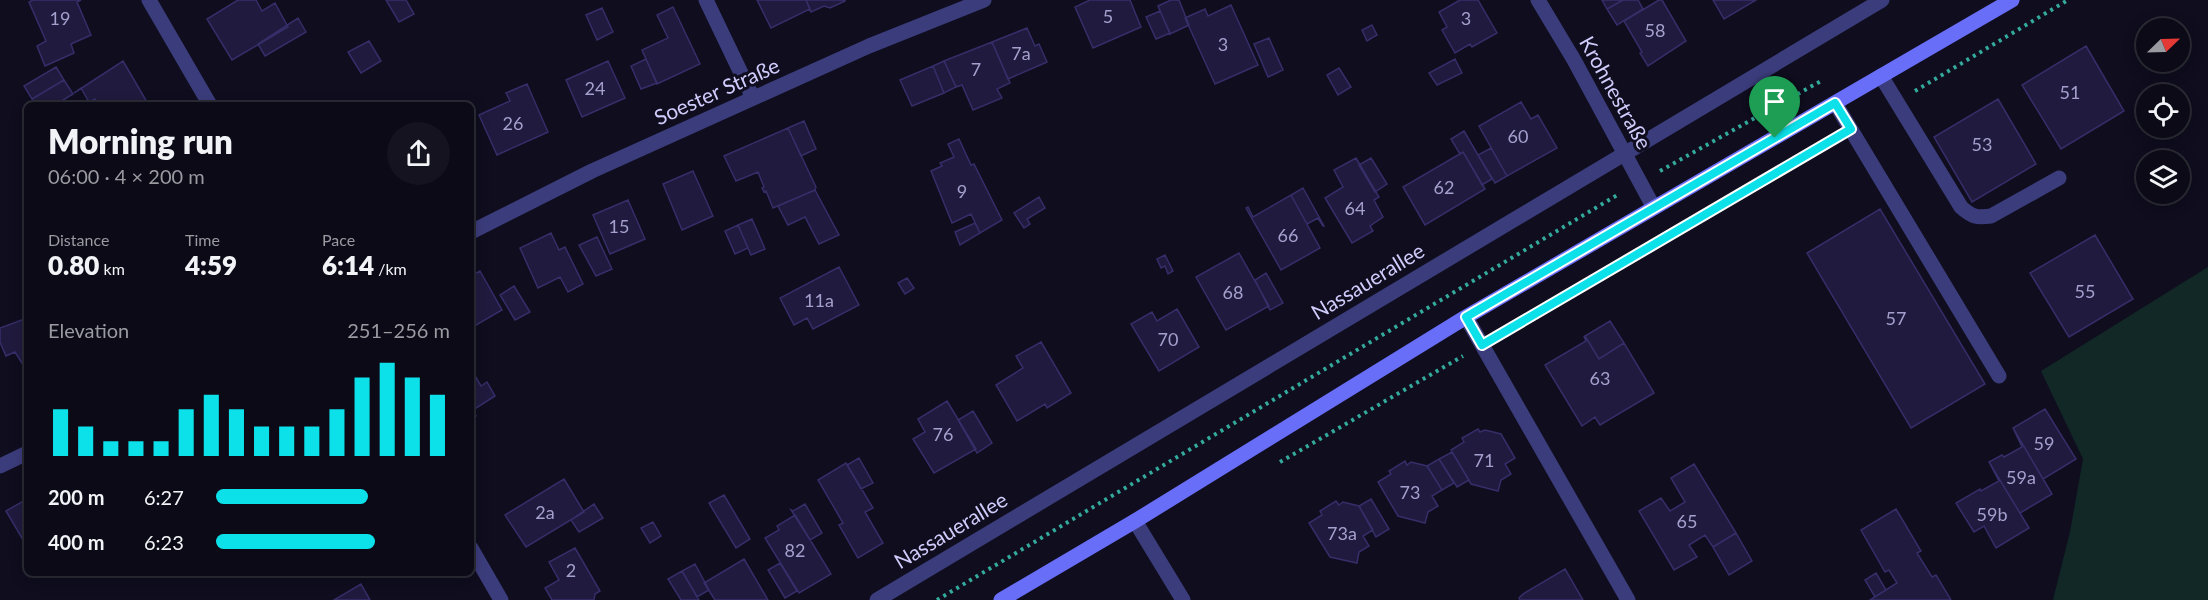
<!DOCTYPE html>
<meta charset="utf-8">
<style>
:root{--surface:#0b0a16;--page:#14131f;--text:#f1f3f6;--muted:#9a9aa1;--line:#2b2b35;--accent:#0ce1ea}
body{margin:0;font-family:Lato,sans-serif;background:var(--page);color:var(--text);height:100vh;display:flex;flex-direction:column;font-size:22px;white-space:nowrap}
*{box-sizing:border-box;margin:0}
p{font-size:20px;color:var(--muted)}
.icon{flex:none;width:33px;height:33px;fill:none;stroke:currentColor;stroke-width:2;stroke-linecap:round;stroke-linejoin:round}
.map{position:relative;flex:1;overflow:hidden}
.sheet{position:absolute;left:24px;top:102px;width:450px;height:474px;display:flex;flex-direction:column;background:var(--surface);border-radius:9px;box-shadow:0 3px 15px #0003,0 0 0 2px var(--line)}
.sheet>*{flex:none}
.needle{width:39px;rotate:67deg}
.fabs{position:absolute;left:2136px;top:18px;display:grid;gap:12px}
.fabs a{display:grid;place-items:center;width:54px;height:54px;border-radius:50%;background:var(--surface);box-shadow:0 3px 15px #0003,0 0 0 2px var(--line);font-size:30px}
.pin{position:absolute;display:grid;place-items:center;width:51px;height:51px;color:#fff;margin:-62px -26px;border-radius:50% 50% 50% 0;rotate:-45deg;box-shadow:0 0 6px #0007}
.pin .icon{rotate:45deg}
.round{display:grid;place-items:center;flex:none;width:63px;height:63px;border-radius:32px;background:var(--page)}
.head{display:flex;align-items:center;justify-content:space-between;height:102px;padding:0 24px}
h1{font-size:33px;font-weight:800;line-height:45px}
.metrics{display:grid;grid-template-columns:repeat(3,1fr);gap:9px;height:102px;padding:6px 24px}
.metrics div{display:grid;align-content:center}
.metrics b{font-size:26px;font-weight:800}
.metrics small{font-size:16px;font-weight:400}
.metrics p{font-size:16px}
.chart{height:168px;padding:12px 24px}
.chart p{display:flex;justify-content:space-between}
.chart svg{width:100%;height:108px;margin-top:6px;stroke:var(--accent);stroke-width:6}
ul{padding:0 24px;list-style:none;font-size:20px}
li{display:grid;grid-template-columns:96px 72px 1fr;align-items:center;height:45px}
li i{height:15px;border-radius:8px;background:var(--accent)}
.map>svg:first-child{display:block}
.green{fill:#112826}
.building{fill:#201a3e;stroke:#362e69;stroke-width:1.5}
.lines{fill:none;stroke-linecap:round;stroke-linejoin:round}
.path{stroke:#33aa9c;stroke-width:4;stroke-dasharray:3 4.5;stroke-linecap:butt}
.service{stroke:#3b3c7b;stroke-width:15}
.minor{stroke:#3b3c7b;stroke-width:15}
.secondary{stroke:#696ef8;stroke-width:15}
.route-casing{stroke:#fff;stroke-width:12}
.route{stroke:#0ce1ea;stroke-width:8}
.labels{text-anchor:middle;stroke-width:6;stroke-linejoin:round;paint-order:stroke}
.number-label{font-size:18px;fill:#a4a0cd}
.street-label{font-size:21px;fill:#d0cdfd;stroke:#0f0d1e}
</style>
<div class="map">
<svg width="2208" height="600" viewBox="0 0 2208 600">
<rect width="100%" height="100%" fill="#0f0d1e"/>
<path class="green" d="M2208,267V600H2053L2070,532L2083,459L2041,371Z"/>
<path class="building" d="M33,0H81L77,2L91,35L71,44L74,53L45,66L37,46L46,41L29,2Z
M238,0H256L262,11L275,3L288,27L232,60L207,19Z
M386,0H406L414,14L399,22Z
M757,0H806L810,9L771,28Z
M806,0H845V1L830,8L824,6L811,12Z
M1090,0H1130L1141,27L1093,48L1075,7Z
M1171,0H1179L1189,25L1170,34L1158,6Z
M1460,0H1478L1497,33L1472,47L1470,44L1455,53L1442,30L1447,27L1439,12Z
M1602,0H1623L1607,9Z
M1623,0H1638L1643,9L1617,25L1607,9Z
M1659,0H1662L1686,41L1648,66L1640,53L1642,52L1624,21Z
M1713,0H1756L1724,19Z
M1231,5L1258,65L1215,84L1185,18L1205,9L1208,16Z
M673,7L700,64L657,84L642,50L668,38L657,15Z
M602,8L613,32L597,40L586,15Z
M1160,11L1170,33L1156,39L1146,17Z
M298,18L306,32L265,56L258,44Z
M1372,25L1377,35L1367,41L1362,30Z
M1027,28L1035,46L1039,44L1047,62L1008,79L992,42Z
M1269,38L1283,70L1268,77L1254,44Z
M369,41L381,61L361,73L348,52Z
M992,42L1010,83L997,89L1002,98L973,110L962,85L956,87L944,61Z
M2086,46L2124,111L2061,149L2022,85Z
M646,59L657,83L641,89L631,66Z
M1455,59L1462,73L1437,85L1429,73Z
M123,61L147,102L142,105H99L95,99L89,102L81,88L74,93Z
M608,61L625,98L582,117L566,80Z
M944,61L956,87L944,93L933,66Z
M933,66L944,93L912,106L900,80Z
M56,67L64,80L32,99L24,86Z
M1339,68L1351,87L1338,95L1327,75Z
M64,80L73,94L55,105H36L32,99Z
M527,84L548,132L497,155L479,115L510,101L506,93Z
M1998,99L2036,164L1972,202L1934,137Z
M1521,102L1531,119L1538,115L1557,148L1507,176L1479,126Z
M804,121L816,149L801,156L788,128Z
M788,128L816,187L815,190L773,208L766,191L764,192L762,188L764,187L758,172L736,181L724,156Z
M1464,131L1492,179L1482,185L1463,152L1460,154L1451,139Z
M959,139L971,165L974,164L1002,220L980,233L971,214L952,223L931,171L942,166L940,163L954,157L948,144Z
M1491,148L1507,176L1495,183L1478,155Z
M1463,152L1485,189L1425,225L1403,187Z
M1356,158L1379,197L1374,200L1383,217L1370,226L1373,231L1352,243L1325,198L1343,187L1334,170Z
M1371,158L1387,184L1375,192L1359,165Z
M693,171L713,216L682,230L663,184Z
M1303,188L1324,226H1323L1318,218L1307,224L1291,195Z
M815,190L839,235L819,244L805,217L788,225L778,206Z
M1291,195L1320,248L1281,270L1246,208L1248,207L1253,217Z
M1039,197L1045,208L1027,219L1030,224L1024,228L1014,213Z
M628,200L645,239L610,254L593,215Z
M1880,209L1985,384L1911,428L1807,253Z
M752,219L765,249L751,255L738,225Z
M975,223L980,233L960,245L955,232Z
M738,225L748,248L735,254L725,231Z
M551,233L559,250L565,247L583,284L568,292L560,277L538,288L520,248Z
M2095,235L2133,299L2069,337L2030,273Z
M597,237L612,269L596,276L579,245Z
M1239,253L1269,306L1226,330L1196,277Z
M1165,255L1173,271L1168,274L1165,266L1161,268L1157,259Z
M839,267L859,305L813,329L807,318L794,325L780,298Z
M480,271L502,310L471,328V276Z
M1266,273L1283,303L1270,310L1255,280Z
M907,278L914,288L905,294L898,283Z
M514,286L530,312L515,320L500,295Z
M1177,309L1199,347L1159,371L1131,324L1152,312L1157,321Z
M27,318V371L15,352L6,356L0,342V328Z
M1610,321L1624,343L1599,359L1585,336Z
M1585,336L1599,359L1624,343L1654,393L1600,425L1595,417L1582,426L1545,365L1586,341L1584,337Z
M1041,342L1071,393L1047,408L1045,404L1017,421L996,385L1023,368L1016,356Z
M471,369L481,386L487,382L495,396L473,410L476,416L471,419Z
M947,401L976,449L934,473L913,439L925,432L918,419Z
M2045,409L2076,459L2043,479L2052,494L2013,428Z
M973,411L992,443L977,453L958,420Z
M2013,428L2052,494L2020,513L2029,528L1989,462L2002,455L2004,457L2022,447Z
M1478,429L1480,432L1485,430L1501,434L1515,458L1505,464L1511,474L1501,480L1498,491L1471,484L1451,450L1464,442L1462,438Z
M1452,452L1469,480L1457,487L1439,459Z
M859,458L873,483L861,489L847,465Z
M1439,459L1454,483L1442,490L1427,466Z
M1405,461L1407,465L1411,462L1427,466L1442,490L1432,496L1438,506L1428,512L1425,523L1398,516L1378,482L1391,474L1389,471Z
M1989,462L2029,528L1996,548L1984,526L1974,532L1956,503L1980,489L1981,491L1999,481Z
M846,463L873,508L865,512L883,543L858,558L839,525L843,523L818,480Z
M1694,464L1736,533L1713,547L1705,535L1689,545L1697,557L1674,570L1639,511L1661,498L1670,511L1685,502L1671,478Z
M564,479L584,512L526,547L505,515Z
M724,495L750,539L736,548L709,503Z
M27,499V545H26L6,511Z
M1371,499L1389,529L1376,537L1359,506Z
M1336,501L1339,505L1343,502L1359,506L1373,530L1363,536L1369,546L1359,552L1357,563L1330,557L1309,523L1322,515L1320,511Z
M594,504L603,518L579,532L571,520Z
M805,504L822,533L810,540L791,510L793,511Z
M1896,509L1921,551L1917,553L1932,577L1936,575L1951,600H1870L1897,583L1889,570L1885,572L1861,530Z
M795,515L831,574L799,593L765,538L779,530L777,526Z
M653,522L661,536L650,543L641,528Z
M1736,533L1752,561L1729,575L1713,547Z
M575,548L600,591L595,594L594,600H552L545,588L559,580L549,562Z
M744,559L768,600H715L704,583Z
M780,563L797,591L785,598L768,570Z
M695,564L709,590L697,597L682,571Z
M1565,569L1583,600H1520L1519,598L1523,594Z
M682,571L699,600H681L668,579Z
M1876,573L1886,590L1875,597L1865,580Z
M361,584L370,600H334Z"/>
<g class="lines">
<path class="path" d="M1915,91L2068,0
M1660,171L1821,81
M1501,334L1831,141
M1280,462L1463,356
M937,600L1619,194"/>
<path class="service" d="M1881,76L1961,207C1972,217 1977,218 1991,216L2059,178
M1835,103L1999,376
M1135,521L1183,600"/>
<path class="minor" d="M149,0L210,105
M706,0L753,98
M1538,0L1574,60L1654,208
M471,232L592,171L869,46L984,0
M1466,317L1628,600
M0,466L27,453
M471,548L501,600
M877,600L1882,0"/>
<path class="secondary" d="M1001,600L1135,521L1466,317L2012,0"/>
</g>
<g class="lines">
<defs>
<path id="route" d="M1835,103L1851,129L1482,345L1466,317Z"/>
</defs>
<use href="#route" class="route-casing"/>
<use href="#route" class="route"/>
</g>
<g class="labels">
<g class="number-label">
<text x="1108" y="23">5</text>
<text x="60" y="25">19</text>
<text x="1466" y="25">3</text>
<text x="1655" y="37">58</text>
<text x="1223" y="51">3</text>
<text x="1021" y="60">7a</text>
<text x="976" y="76">7</text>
<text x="595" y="95">24</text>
<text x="2070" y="99">51</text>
<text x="513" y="130">26</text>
<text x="1518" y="143">60</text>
<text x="1982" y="151">53</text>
<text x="1444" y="194">62</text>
<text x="962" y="198">9</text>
<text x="1355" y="215">64</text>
<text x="619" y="233">15</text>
<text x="1288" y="242">66</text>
<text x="2085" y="298">55</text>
<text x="1233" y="299">68</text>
<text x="819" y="307">11a</text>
<text x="1896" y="325">57</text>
<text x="1168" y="346">70</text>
<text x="1600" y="385">63</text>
<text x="943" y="441">76</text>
<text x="2044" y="450">59</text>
<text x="1484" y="467">71</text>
<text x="2021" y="484">59a</text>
<text x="1410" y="499">73</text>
<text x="545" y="519">2a</text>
<text x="1992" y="521">59b</text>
<text x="1687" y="528">65</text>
<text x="1342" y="540">73a</text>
<text x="795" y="557">82</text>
<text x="571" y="577">2</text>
</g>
<g class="street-label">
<text transform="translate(717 92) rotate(-24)" y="7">Soester Straße</text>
<text transform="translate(1615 93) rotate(61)" y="7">Krohnestraße</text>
<text transform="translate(1368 282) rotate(-31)" y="7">Nassauerallee</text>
<text transform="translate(951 531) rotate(-31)" y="7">Nassauerallee</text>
</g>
</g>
</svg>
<div class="fabs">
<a><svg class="needle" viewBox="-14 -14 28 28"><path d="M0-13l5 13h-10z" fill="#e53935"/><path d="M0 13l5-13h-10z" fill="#9a9aa1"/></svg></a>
<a><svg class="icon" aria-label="locate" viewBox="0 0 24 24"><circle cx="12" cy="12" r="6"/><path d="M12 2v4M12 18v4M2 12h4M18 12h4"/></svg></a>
<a><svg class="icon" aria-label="layers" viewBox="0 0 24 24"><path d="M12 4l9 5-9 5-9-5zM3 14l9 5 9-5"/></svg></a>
</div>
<div class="pin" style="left:1775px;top:138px;background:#1e9e55"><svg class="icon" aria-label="arrive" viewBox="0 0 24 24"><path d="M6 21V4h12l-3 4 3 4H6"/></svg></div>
<section class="sheet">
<div class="head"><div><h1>Morning run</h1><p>06:00 · 4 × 200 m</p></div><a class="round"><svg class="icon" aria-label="share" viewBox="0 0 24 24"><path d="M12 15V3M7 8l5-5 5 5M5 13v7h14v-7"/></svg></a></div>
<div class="metrics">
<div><p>Distance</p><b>0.80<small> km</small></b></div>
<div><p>Time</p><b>4:59</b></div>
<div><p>Pace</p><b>6:14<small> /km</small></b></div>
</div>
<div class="chart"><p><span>Elevation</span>251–256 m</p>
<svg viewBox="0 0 160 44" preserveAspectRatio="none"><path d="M5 44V25M15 44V32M25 44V38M35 44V38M45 44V38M55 44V25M65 44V19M75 44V25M85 44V32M95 44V32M105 44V32M115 44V25M125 44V12M135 44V6M145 44V12M155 44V19"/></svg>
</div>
<ul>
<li><b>200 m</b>6:27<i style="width:65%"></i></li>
<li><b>400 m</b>6:23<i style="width:68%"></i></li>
</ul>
</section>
</div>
